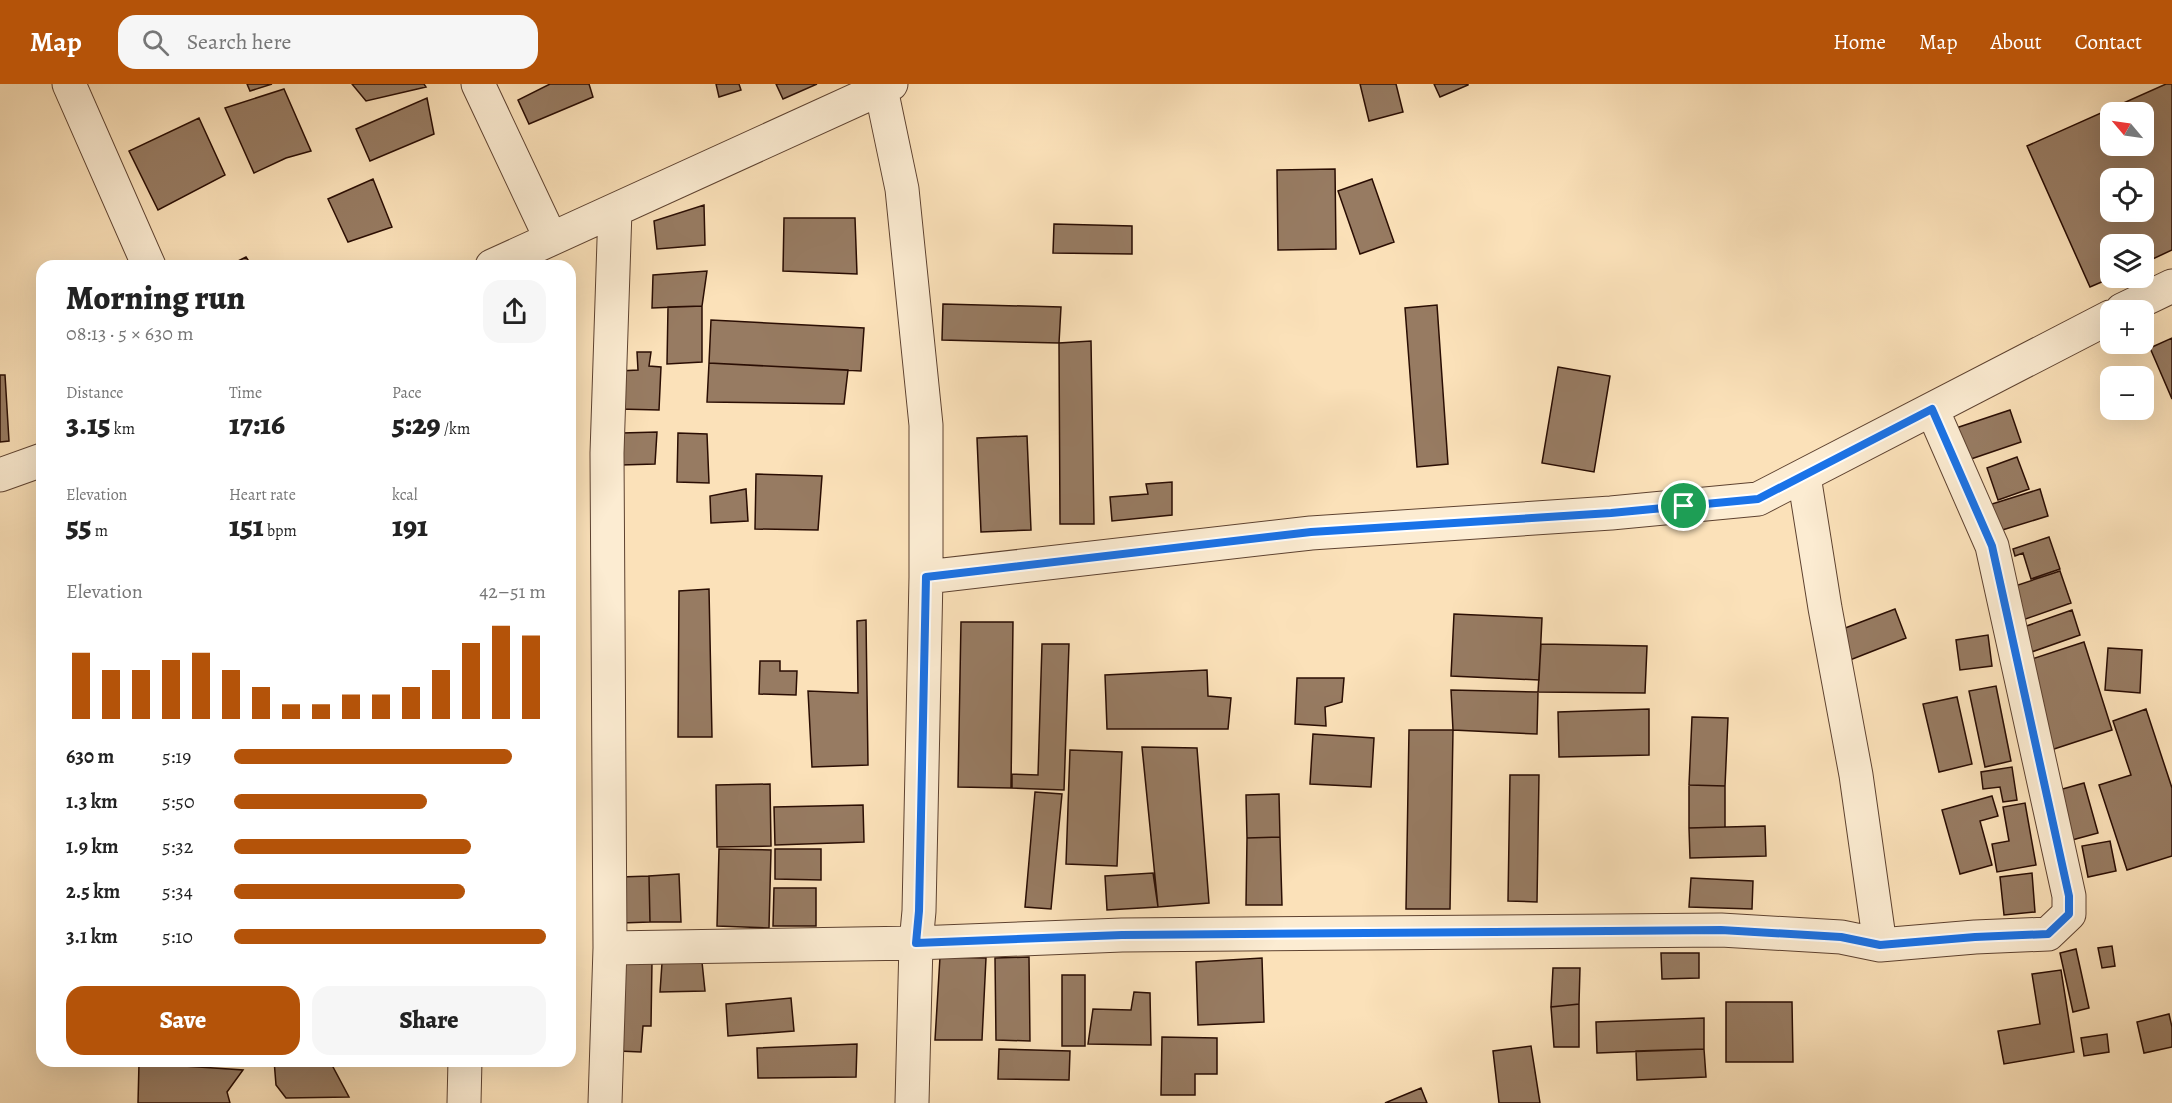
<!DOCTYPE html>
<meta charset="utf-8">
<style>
:root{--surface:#fff;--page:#f6f6f6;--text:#222;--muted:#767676;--accent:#b45309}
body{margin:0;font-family:Alegreya,serif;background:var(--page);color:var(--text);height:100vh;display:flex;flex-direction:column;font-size:22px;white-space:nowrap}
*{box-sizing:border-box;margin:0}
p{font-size:20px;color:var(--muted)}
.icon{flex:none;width:33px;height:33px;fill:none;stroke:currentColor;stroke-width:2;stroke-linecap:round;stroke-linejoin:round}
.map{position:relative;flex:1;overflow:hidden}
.sheet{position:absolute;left:36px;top:176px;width:540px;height:807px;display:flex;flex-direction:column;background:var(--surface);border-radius:18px;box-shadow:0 6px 24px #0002}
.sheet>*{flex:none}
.needle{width:39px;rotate:299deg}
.controls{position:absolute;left:2100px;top:18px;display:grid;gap:12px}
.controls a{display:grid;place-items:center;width:54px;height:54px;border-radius:12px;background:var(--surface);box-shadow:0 6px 24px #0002;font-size:30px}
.pin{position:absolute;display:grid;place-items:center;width:51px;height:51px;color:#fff;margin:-26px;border:3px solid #fff;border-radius:50%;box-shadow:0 2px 6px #0007}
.round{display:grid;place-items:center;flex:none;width:63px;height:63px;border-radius:18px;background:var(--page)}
.overview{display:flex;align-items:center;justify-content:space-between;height:102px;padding:0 30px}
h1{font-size:33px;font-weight:800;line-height:45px}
.stats{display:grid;grid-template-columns:repeat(3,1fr);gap:9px;height:102px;padding:6px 30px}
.stats div{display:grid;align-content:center}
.stats b{font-size:30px;font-weight:800}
.stats small{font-size:16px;font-weight:400}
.stats p{font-size:16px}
.chart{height:168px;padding:12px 30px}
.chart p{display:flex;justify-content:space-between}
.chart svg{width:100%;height:108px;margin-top:6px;stroke:var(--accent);stroke-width:6}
.cta{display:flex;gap:12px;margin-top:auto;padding:12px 30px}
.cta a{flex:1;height:69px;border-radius:18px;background:var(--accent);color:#fff;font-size:24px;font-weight:800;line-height:69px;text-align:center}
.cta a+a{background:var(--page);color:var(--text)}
ul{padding:0 30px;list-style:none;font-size:20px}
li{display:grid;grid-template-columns:96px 72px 1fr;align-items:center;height:45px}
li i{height:15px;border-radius:8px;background:var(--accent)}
header{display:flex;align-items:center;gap:36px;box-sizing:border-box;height:84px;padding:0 30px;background:var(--accent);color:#fff}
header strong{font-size:28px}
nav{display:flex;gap:33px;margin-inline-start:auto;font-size:21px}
.search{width:420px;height:54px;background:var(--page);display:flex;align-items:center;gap:15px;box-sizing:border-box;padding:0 21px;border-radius:18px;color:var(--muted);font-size:22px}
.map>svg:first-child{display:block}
.building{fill:#977b62;stroke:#2a0d03;stroke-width:1.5;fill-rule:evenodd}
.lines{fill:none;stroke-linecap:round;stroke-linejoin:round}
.minor-casing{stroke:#5e4230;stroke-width:35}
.minor{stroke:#fcecd2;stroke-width:33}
.route-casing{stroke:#fff;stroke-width:12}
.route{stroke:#1a73e8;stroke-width:8}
</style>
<header>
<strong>Map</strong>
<div class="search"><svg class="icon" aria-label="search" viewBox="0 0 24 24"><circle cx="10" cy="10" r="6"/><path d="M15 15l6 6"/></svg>Search here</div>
<nav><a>Home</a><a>Map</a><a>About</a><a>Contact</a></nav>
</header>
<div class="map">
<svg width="2172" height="1019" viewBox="0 0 2172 1019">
<rect width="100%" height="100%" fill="#fbe1b9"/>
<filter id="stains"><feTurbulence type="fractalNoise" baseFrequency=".00333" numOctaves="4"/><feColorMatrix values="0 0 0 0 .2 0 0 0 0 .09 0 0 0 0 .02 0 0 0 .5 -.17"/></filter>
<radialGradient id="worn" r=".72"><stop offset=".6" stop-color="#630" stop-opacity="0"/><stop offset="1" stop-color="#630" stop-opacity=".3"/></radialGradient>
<path class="building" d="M247,0H272L250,7Z
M352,0H424L426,3L366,17Z
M550,0H589L593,13L529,40L518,16Z
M716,0H739L741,6L719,13Z
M776,0H817L783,15Z
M1360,0H1396L1403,28L1369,37Z
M1434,0H1468V1L1440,13Z
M2166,0H2172V166L2144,179V160H2110L2111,194L2090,203L2027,62ZM2110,28H2144V62H2110ZM2110,94H2144V128H2110Z
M284,5L311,67L286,74L254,89L225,24Z
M427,14L434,50L370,77L356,45Z
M199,34L225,91L158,126L129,67Z
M1335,85L1336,165L1278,166L1277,86Z
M373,95L392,143L348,158L328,115Z
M1372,95L1394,158L1360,170L1338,107Z
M704,121L705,161L657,165L654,137Z
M784,134H855L857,190L783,187Z
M1054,140L1132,142V170L1053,169Z
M246,173L252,182H228Z
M707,187L702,222L652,224L653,191Z
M943,220L1061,223L1059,259L942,256Z
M1437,221L1448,380L1417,383L1405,224Z
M702,222V278L667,280L668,223Z
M711,236L864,244L861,287L709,279Z
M2172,254V315L2150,264Z
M1091,257L1094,440H1060L1059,259Z
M637,268H651L649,282L661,283L659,326L619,325V287L638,286Z
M709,279L848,286L844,320L707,318Z
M1558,283L1610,292L1594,388L1542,379Z
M0,291H5L9,357L0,358Z
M2010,326L2021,358L1968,376L1956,344Z
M657,348L655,380L621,381L622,349Z
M678,349L707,350L709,399L677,398Z
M1027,352L1031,446L981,448L977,354Z
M2017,373L2029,405L1998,416L1987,384Z
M756,390L822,392L818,446L755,445Z
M1172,398V431L1112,437L1110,413L1148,410L1146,400Z
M746,405L748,437L711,439L710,412Z
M2040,405L2048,432L1999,447L1992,420Z
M2049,453L2060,485L2031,495L2023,469L2015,472L2013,465Z
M2060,487L2071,519L2017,538L2006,505Z
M709,505L712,653H678L679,507Z
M1895,525L1906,554L1850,576L1840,546Z
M2072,526L2080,551L2026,570L2018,545Z
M1454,530L1542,534L1539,596L1451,592Z
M866,536L868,681L812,683L808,607L858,609L857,537Z
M961,538H1013L1011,704L958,703Z
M1988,551L1992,582L1960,586L1956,556Z
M2084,558L2112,646L2051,666L2023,578Z
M1042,560H1069L1064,706L1012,704V690L1038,691Z
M1541,560L1647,562L1645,609L1538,608Z
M2108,564L2142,566L2140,609L2105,606Z
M760,577H780V587H797L796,611L759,610Z
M1207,586L1208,612L1231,614L1228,645H1107L1105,591Z
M1297,594H1344L1342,618L1325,623L1326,642L1295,640Z
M1996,602L2011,677L1985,683L1969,607Z
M1451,606L1538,608L1537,650L1453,646Z
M1957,613L1972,680L1939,688L1923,620Z
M1649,625V671L1559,673L1558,628Z
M2146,625L2172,704V772L2127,786L2099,701L2131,691L2113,637Z
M1692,633L1728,634L1725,702L1689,701Z
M1409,646H1453L1450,825H1406Z
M1313,650L1374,654L1371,703L1310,700Z
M1142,663L1197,664L1209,819L1158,823Z
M1070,666L1122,668L1117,782L1066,780Z
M2012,683L2017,716L2003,718L2000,703L1983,705L1981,688Z
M1510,691H1539L1537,818L1508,817Z
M2084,699L2098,749L2072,756L2059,706Z
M770,700L771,762L717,763L716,701Z
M1689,701L1725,702V743L1689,744Z
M1035,708L1062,710L1051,825L1025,823Z
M1279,710L1280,753L1247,754L1246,711Z
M1992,712L1998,732L1980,737L1992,781L1960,790L1942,726Z
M2025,719L2036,781L1997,788L1992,760L2009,757L2003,723Z
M863,721L864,758L775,761L774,723Z
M1765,742L1766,772L1690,774L1689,744Z
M1280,753L1282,821H1246L1247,754Z
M2110,757L2116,787L2088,793L2082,762Z
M719,765L771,766L769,844L717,842Z
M775,765H821V796L775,795Z
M1153,789L1158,823L1107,826L1105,792Z
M2032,789L2035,828L2004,831L2000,793Z
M679,790L681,838H650L649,792Z
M649,792L650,838L621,839L620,793Z
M1691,794L1753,797L1752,825L1689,823Z
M774,804H816V842H773Z
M2112,862L2115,882L2102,884L2098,864Z
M2076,865L2089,924L2073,928L2060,869Z
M1661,869H1699V894L1662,895Z
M940,873L986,874L982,956H935Z
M1029,873L1030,957L996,956L995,874Z
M1262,874L1264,938L1198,941L1196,878Z
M652,878L651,942H643L641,968L618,967L619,879Z
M702,878L705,907L660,908L662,879Z
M1553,884H1580L1579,920L1551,923Z
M2061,886L2074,968L2004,980L1998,947L2040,940L2032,890Z
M1062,891H1085V962H1062Z
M1134,908L1150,909L1151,961L1088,960L1093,925L1131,926Z
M791,914L794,947L728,952L726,920Z
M1726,918H1792L1793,978H1726Z
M1579,920V963H1554L1551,923Z
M2169,930L2172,943V963L2144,969L2137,938Z
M1704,934V965L1597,969L1596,938Z
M2107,950L2109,968L2084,972L2081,954Z
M1162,953L1217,954V990H1195V1011H1161Z
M857,960L856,993L758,994L757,964Z
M1531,962L1540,1019H1499L1493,967Z
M999,965L1070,967L1069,996L998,995Z
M1704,965L1706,993L1637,996L1636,967Z
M274,976H332V981L349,1013L286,1014L276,1001Z
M139,979L243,986L227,1008L230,1019H138Z
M1421,1004L1427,1019H1385Z"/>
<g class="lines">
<defs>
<path id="minor" d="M69,0L149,182
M478,0L551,155
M880,0L902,105L926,341V493L919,827L916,859L912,1019
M492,182L891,0
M2122,226L2172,202
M0,391L42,376
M1804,392L1825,524L1856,691L1880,861
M926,493L1311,449L1611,429L1758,415L2110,233
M610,864L916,859L1122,851L1721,846L1841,853L1880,861L1975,853L2048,850L2069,830V812L1992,462L1932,325
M464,1019L465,976
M605,1019L610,864L607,369L615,126"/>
</defs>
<use href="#minor" class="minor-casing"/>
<use href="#minor" class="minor"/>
</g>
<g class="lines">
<defs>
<path id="route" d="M1932,325L1992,462L2069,812V830L2048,850L1975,853L1880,861L1841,853L1721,846L1122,851L916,859L919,827L926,493L1311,448L1611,429L1758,415Z"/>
</defs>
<use href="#route" class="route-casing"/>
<use href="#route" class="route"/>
</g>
<rect width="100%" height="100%" filter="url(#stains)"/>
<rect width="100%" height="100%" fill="url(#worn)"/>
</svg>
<div class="controls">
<a><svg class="needle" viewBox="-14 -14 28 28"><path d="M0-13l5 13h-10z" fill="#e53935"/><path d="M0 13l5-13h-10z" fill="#767676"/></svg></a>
<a><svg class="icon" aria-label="locate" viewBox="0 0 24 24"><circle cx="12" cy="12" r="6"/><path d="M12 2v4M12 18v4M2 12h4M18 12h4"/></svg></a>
<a><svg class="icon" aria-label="layers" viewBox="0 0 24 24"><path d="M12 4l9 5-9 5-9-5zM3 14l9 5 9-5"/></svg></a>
<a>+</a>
<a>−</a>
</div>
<div class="pin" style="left:1684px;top:422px;background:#1e9e55"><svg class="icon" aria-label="arrive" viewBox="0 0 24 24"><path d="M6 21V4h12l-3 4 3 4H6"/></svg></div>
<section class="sheet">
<div class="overview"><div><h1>Morning run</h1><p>08:13 · 5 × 630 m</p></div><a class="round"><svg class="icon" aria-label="share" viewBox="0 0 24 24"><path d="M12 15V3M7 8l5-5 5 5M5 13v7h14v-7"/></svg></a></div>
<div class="stats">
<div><p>Distance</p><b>3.15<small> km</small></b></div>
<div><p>Time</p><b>17:16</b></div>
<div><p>Pace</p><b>5:29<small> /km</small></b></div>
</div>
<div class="stats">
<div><p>Elevation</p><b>55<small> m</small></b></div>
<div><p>Heart rate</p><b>151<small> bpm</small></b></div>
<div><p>kcal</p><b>191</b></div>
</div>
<div class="chart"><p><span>Elevation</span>42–51 m</p>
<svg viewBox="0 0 160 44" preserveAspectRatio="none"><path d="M5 44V17M15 44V24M25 44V24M35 44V20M45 44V17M55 44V24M65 44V31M75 44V38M85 44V38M95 44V34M105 44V34M115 44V31M125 44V24M135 44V13M145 44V6M155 44V10"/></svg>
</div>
<ul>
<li><b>630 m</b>5:19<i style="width:89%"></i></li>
<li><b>1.3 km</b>5:50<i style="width:62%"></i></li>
<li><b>1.9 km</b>5:32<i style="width:76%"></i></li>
<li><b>2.5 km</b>5:34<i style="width:74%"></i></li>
<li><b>3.1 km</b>5:10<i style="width:100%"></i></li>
</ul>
<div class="cta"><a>Save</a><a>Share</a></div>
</section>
</div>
